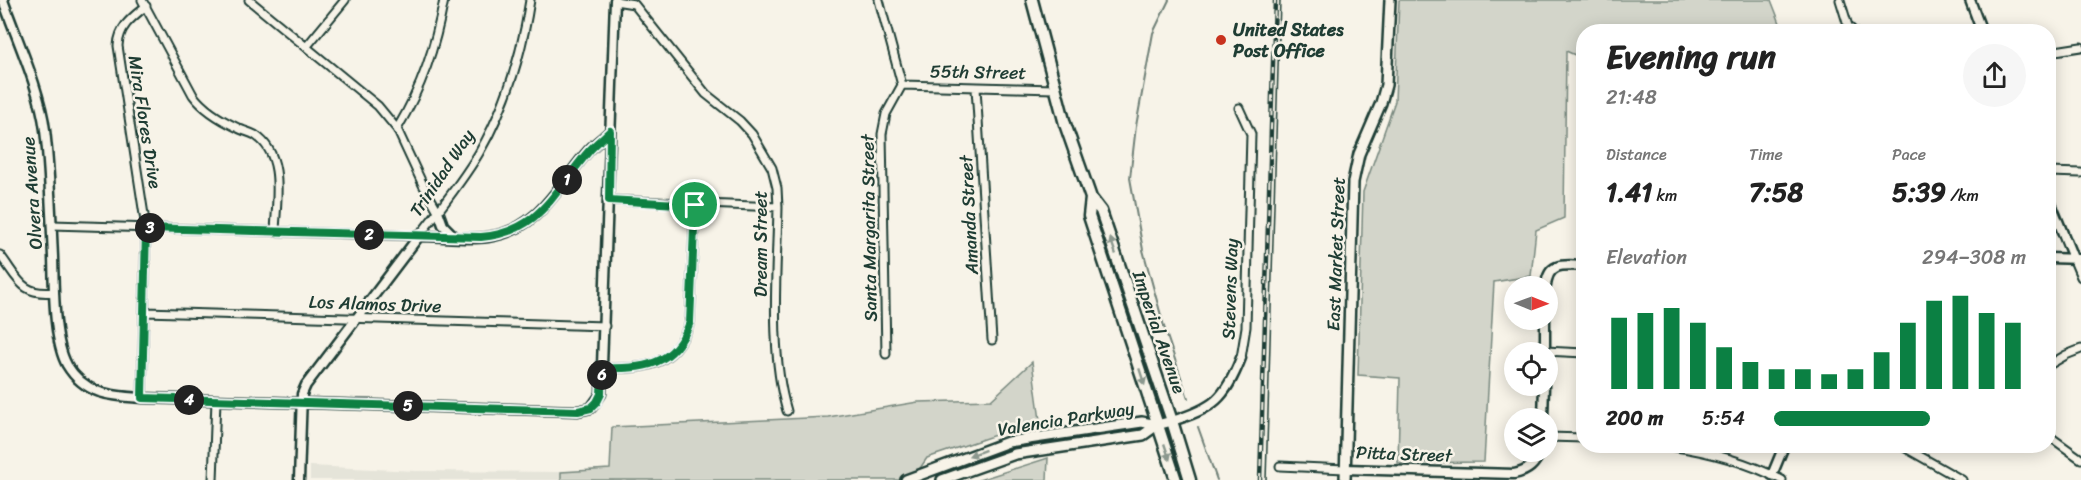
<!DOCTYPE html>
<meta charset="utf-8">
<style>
:root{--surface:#fff;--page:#f6f6f6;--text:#222;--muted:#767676;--accent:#0b8043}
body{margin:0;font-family:Sriracha,sans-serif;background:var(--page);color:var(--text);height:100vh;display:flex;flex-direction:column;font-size:22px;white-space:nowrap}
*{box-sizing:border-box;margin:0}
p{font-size:20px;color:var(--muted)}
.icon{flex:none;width:33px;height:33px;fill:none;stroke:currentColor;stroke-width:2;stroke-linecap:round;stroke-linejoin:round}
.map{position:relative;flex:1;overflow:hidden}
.sheet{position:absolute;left:1576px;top:24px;width:480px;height:429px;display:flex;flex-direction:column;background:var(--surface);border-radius:24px;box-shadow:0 3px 15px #0003}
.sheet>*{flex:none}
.needle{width:39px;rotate:91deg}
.buttons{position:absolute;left:1504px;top:276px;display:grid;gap:12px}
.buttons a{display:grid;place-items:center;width:54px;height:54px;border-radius:50%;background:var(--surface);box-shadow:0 3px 15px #0003;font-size:30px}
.pin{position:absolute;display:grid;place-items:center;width:51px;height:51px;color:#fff;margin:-26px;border:3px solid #fff;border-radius:50%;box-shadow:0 2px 6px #0007}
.km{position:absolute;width:30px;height:30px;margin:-15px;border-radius:50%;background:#222;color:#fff;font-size:16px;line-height:30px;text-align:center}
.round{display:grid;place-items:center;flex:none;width:63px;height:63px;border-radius:32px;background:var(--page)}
.head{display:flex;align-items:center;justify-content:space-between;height:102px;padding:0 30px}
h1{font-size:33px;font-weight:800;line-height:45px}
.metrics{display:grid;grid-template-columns:repeat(3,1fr);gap:9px;height:102px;padding:6px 30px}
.metrics div{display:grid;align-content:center}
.metrics b{font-size:26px;font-weight:800}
.metrics small{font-size:16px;font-weight:400}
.metrics p{font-size:16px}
.chart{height:168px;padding:12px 30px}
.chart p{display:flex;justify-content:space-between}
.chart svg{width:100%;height:108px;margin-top:6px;stroke:var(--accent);stroke-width:6}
ul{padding:0 30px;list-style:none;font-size:20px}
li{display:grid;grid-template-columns:96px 72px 1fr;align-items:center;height:45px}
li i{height:15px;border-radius:8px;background:var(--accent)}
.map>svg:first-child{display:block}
.built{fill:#e5e4d9}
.green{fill:#d3d5ca;stroke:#79897f;stroke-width:1.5}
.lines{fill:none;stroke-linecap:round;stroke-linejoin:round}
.stream{stroke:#6f8077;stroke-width:2}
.minor-casing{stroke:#1f3d34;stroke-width:11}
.tertiary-casing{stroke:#1f3d34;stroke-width:13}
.secondary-casing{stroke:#1f3d34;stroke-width:14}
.primary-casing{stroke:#1f3d34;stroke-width:15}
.minor{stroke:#f7f3e8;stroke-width:7}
.tertiary{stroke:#f7f3e8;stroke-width:8}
.secondary{stroke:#f7f3e8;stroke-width:9}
.primary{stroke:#f7f3e8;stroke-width:10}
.tram{stroke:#1f3d34;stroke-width:1.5}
.rail-casing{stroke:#1f3d34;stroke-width:4.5}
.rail{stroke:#f7f3e8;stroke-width:2;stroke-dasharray:7;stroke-linecap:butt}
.oneway{fill:#8b988e}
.route-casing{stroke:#fff;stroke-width:12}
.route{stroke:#0b8043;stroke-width:8}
.poi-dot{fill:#c8321e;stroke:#f7f3e8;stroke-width:2}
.labels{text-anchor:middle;stroke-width:5;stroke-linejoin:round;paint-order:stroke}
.poi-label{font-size:18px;font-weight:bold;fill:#1f3d34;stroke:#f7f3e8;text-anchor:start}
.street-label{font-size:18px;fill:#1f3d34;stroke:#f7f3e8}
</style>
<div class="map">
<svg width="2081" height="480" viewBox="0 0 2081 480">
<rect width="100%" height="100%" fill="#f7f3e8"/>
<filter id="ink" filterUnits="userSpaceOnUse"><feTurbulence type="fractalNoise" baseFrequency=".0167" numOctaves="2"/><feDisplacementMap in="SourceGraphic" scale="12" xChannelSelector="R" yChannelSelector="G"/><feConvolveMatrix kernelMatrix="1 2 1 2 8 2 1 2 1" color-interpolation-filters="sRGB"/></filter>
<g filter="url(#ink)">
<path class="built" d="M310,466L416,471L561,472V480H310Z"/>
<path class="green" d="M1399,0H1771L1780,23L1790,31L1584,32V59L1566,51L1564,218L1536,230L1531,276L1494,282L1484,462L1398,463L1400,378L1358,375L1363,192L1395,101Z
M1032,362L1040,420L927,458L912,480H561V472L610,469L612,427L828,417L918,402L991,400Z
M1048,458L1047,480H979Z"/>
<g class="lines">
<path class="stream" d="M1169,0L1153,33L1136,126L1130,178L1143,250L1165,330L1188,398
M1198,427L1217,480"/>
<defs>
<path id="minor" d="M142,0L193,95C204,110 221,120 238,128C243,131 250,132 255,135C286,155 276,201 275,232
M249,0L378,106L397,129L423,185L438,211
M879,0L902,85L886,114L882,134L886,354
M1840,0L1848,26L1854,32
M615,1L634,4L706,94L740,121L752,134L772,168L777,188L778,207C777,268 769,352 787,411
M307,46L345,0
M2049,52L2081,47
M902,85L1054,89
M976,88L992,340
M1239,108L1251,134L1246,327L1241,358
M397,129C422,87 435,48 444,0
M2049,172L2081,173
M609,200L778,207
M52,225L419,236C439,210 462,182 479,153C506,106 522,54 530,0
M0,255C18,278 21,296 54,292
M2073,258L2081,277
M145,312L605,326
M1545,351L1584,353
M2049,365L2066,355L2081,349
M602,368C644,369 674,368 690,322L695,205
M142,398L146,228L118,46C119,27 131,18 146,6
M2049,436L2081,459
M1548,437L1584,438
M1669,446C1707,451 1747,462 1782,480
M1902,446L1962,480
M1280,466L1345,469
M213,480L216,400"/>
<path id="tertiary" d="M3,0C17,40 40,89 45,130C50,172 51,215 53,257C54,286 53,340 67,365C85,395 111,396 142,398L578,411L591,408L601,394L615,0
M1970,0L1982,32
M2049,199L2073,258
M438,211L443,225L454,236
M2049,258L2081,259
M1546,286C1548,261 1565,265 1584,266
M1545,352V320
M1543,418L1544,386
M1172,421C1214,408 1225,399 1241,358
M1345,469L1514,474C1528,471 1535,465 1540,452
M1772,475L1784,446
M299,480L302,394L306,385L419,236C441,236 466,240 488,237C540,230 558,185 589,150C596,143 603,138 610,131"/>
<path id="secondary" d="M906,480L1008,442L1142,422L1157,425
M942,480L1015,454L1143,435L1157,425L1172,421
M1345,480L1353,182L1359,154L1381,103L1386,85L1390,0"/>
<path id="primary" d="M1032,0L1065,124L1091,198L1101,211L1172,421L1190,480
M1091,198L1089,216L1176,480"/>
</defs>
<use href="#minor" class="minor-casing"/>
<use href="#tertiary" class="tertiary-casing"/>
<use href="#secondary" class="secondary-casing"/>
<use href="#primary" class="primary-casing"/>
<use href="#minor" class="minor"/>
<use href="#tertiary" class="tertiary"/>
<use href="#secondary" class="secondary"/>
<use href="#primary" class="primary"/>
<path class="tram" d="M1266,480L1280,0"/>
<defs>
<path id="rail" d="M1260,480L1275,0"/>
</defs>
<use href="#rail" class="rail-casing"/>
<use href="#rail" class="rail"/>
</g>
<defs><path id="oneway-solid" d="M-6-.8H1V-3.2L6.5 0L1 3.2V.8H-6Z" transform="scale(1.5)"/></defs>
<g class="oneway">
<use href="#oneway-solid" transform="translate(1113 246) rotate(-109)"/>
<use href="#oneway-solid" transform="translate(1142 377) rotate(72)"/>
<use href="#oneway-solid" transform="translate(1167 452) rotate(71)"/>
<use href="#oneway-solid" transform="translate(977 453) rotate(160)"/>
</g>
</g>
<g class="lines" filter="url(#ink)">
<defs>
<path id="route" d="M610,131L609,200L695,205L690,322C674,367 643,369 602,368L601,394L597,402L591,408L578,411L142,398L146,228L481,237C541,232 554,191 589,151C595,144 603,138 610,131Z"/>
</defs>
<use href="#route" class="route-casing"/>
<use href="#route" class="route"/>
</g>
<circle class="poi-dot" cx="1221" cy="40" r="6"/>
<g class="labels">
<g class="poi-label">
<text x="1233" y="36">United States<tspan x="1233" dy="21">Post Office</tspan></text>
</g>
<g class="street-label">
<text transform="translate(978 72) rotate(1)" y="6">55th Street</text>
<text transform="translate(145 122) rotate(81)" y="6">Mira Flores Drive</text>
<text transform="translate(442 173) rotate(-56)" y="6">Trinidad Way</text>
<text transform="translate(32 193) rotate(-94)" y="6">Olvera Avenue</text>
<text transform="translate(969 215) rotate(-93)" y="6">Amanda Street</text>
<text transform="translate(869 228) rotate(-91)" y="6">Santa Margarita Street</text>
<text transform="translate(761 244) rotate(-90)" y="6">Dream Street</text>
<text transform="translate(1336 254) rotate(-88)" y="6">East Market Street</text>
<text transform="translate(1230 289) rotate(-88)" y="6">Stevens Way</text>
<text transform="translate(375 304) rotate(2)" y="6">Los Alamos Drive</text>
<text transform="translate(1159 332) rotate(71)" y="6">Imperial Avenue</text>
<text transform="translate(1066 419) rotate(-9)" y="6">Valencia Parkway</text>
<text transform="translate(1404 454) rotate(2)" y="6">Pitta Street</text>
</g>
</g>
</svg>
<div class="buttons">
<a><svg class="needle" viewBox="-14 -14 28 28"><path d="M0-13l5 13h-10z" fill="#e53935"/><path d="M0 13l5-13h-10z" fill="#767676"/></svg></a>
<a><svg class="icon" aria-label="locate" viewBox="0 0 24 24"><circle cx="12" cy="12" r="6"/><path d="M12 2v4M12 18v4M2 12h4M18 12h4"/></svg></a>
<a><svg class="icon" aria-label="layers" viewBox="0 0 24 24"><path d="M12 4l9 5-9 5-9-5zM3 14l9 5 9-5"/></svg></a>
</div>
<div class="pin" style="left:695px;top:205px;background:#1e9e55"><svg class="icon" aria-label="arrive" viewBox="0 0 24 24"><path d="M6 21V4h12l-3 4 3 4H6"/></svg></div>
<b class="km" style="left:567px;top:180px">1</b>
<b class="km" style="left:369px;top:235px">2</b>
<b class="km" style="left:150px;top:228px">3</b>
<b class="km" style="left:189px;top:400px">4</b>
<b class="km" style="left:408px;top:406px">5</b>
<b class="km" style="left:602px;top:375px">6</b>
<section class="sheet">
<div class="head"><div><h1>Evening run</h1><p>21:48</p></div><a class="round"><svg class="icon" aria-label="share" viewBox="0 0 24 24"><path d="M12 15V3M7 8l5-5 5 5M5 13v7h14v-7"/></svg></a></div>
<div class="metrics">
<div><p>Distance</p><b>1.41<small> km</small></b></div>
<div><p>Time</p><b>7:58</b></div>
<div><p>Pace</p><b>5:39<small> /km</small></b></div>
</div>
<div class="chart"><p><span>Elevation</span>294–308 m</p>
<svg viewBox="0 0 160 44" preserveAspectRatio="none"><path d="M5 44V15M15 44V13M25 44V11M35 44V17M45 44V27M55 44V33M65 44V36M75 44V36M85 44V38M95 44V36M105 44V29M115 44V17M125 44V8M135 44V6M145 44V13M155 44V17"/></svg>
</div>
<ul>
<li><b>200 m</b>5:54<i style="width:62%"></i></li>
</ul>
</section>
</div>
